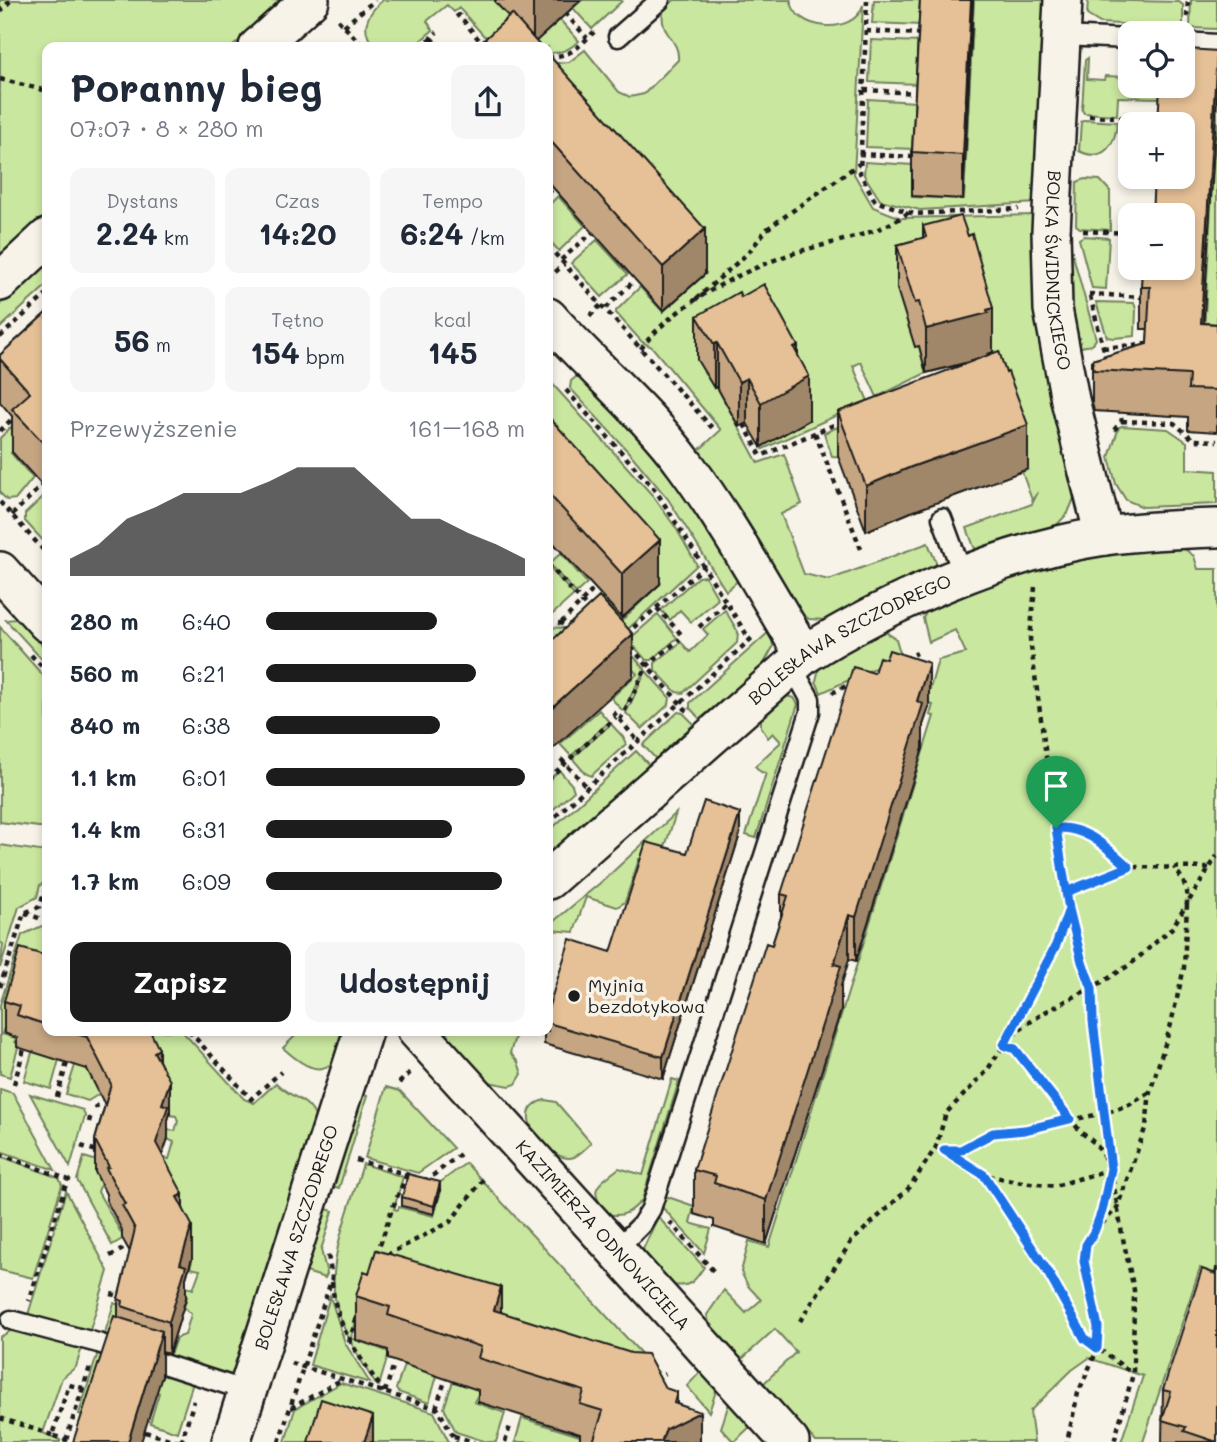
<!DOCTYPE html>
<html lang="pl">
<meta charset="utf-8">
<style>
:root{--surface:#fff;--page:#f6f6f7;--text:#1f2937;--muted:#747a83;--accent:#1c1c1c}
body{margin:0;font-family:Mali,sans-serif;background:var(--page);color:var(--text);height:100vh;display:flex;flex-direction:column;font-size:26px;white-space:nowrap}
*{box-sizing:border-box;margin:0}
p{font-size:23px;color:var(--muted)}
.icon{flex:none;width:38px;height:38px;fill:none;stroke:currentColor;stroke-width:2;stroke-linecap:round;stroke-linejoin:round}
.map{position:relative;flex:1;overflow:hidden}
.panel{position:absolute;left:42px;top:42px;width:511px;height:994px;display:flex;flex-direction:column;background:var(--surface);border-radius:14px;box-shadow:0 4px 10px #0003}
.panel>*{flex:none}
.controls{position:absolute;left:1118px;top:21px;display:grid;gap:14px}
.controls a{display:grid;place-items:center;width:77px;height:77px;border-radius:14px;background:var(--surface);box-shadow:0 4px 10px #0003;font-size:35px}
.pin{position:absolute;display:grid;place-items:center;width:60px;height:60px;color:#fff;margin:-72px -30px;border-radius:50% 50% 50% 0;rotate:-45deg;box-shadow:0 0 7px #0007}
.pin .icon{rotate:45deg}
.round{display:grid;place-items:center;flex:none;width:74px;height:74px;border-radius:14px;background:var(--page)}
.head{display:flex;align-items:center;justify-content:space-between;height:119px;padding:0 28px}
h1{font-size:38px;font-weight:700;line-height:52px}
.stats{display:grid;grid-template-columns:repeat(3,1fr);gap:10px;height:119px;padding:7px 28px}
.stats div{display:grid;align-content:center;border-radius:14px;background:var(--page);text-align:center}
.stats b{font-size:30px;font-weight:700}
.stats small{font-size:19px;font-weight:400}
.stats p{font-size:19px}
.chart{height:196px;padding:14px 28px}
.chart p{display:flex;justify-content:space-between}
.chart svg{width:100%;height:126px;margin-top:7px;fill:var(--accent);opacity:.7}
.action{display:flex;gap:14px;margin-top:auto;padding:14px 28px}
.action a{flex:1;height:80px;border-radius:14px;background:var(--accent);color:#fff;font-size:28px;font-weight:700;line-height:80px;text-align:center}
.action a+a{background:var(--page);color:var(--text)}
ul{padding:0 28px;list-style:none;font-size:23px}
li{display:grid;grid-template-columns:112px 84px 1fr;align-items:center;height:52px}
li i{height:18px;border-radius:9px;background:var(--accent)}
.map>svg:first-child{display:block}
.green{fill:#c9e79f;stroke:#72825e;stroke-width:2}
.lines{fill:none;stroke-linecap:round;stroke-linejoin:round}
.service-casing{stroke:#1c1c1c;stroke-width:23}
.minor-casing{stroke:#1c1c1c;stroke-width:42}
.path{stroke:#1c1c1c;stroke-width:4.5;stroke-dasharray:5 5;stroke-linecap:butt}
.service{stroke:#f7f3e8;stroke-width:18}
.minor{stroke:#f7f3e8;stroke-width:37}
.wall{fill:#c6a682;stroke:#1c1c1c;stroke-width:2}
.shaded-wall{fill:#a1876a;stroke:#1c1c1c;stroke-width:2}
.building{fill:#e6c197;stroke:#1c1c1c;stroke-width:2}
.route-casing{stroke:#fff;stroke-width:14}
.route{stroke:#1a73e8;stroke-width:9}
.poi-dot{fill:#1c1c1c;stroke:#f7f3e8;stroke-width:2.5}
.labels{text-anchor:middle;stroke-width:7;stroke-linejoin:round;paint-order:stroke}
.street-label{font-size:18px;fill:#1c1c1c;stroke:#f7f3e8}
.poi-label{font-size:18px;fill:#1c1c1c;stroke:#f7f3e8;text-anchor:start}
</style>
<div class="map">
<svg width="1217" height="1442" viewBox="0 0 1217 1442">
<rect width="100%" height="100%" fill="#f7f3e8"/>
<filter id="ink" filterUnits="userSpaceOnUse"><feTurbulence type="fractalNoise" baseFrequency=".0143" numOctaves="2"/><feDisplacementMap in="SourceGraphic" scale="14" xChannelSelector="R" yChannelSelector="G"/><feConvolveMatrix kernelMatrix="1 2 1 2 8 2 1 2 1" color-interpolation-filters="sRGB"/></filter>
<g filter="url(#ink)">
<path class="green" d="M0,0H284L232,47H47V215L0,258Z
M383,0H500L532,44L560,20L579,41C569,50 561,53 548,53V47H522L484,36L459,8L454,12L447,5L427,21L433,30L413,47H375C359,30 367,13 383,0Z
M582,0H621L622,1L592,29L573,8Z
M674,0H791C793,30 854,37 863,5L854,174L873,207L901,218L1036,215L1075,496L1068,513L1051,531L979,551L974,547L967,528L1032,504L1038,492L1032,500L1023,475L1022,471L1027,470L832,456L824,433L940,382L993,351L919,346L926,373L877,397L861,362L853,366L868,401L763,449L761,447L809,420L698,360L714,388L717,387L758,463L784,454L802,504L781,514L804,574L829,580L928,543L936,562V569L826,620L809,619L797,610L696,453L721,430L652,347L642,342L616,313V311L640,287L663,312L706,273L548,97V64L569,62L585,50L619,92L630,97L644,94L678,60C680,39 659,35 663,11Z
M874,0H922L921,25L872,23Z
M974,0H1048L1036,203L920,210L880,200L864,175L865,162L913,165L912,197L964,199Z
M1088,0L1179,2L1183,5V27L1100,23L1087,15Z
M1191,0H1217V29L1190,28Z
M871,40L920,42L918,84L869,82Z
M1088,58L1087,79L1104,80L1105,76L1130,77V86H1183V80L1217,82V92L1187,91L1161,98L1118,97L1117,115L1084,113L1082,110L1085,60Z
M1217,97V339L1204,332Z
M868,99L916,102L914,149L866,147Z
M1085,120L1117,122C1116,144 1104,163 1079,151L1081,122Z
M1085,179L1100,180L1110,191V230L1080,228L1076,225L1077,182Z
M558,196L585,226L559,251L548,239V206Z
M1067,234L1096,339L1092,345L1074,348L1068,314Z
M1084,236L1109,238L1106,289L1092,288L1079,239Z
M597,240L628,274L602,297L571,263Z
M47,261V285L0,328V304Z
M1096,302L1134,303L1136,309L1135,336L1114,338L1107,337Z
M582,372L656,452L741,578L726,591L668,499L633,457L570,388L571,381Z
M548,379L653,496L676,528L697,565L627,630L590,609L601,598L622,620L661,583L548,459Z
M18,420H47L11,453L33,478L16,499L7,500L0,493V438Z
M1122,426L1168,429L1187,442V469L1217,471V504L1143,507L1126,500L1116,484L1109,457L1119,427Z
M47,493V545L25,521V514Z
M1182,547L1194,556L1198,569H1217V1274L1200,1268L1143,1442H1121L1143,1376L1089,1358L1072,1370L1030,1411L1034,1442H816L763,1384L796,1352L775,1329L741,1360L710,1327L707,1315L724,1290L746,1313L761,1300L748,1286L741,1272L749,1241L769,1247L934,716L930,715L933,705L926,703L938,660L966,653L955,630L929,642L923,618L927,611L1017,575L1117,552Z
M561,553L587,583L576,593L549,564Z
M548,566L574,595L553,614L548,616Z
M705,576L718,599L691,622L680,610L670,620L661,610L698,577Z
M725,610L738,632L737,643L683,693L676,692L655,670V663L681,642L690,652L708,635L703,629Z
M658,614L677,638L652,660H646L632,644L633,636Z
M15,619L22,623L47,650V665L6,620Z
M0,627L47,680V828L0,822Z
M548,627L607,631L614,635L645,669L623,711L611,698L637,674L600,633L548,680Z
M771,630L773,647L762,667L700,719L690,708V703Z
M880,633H887L896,639L901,656L821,693L816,681L819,668Z
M646,671L670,698L669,704L642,729L626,713Z
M786,696L794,698L798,704L756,838L746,835L766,773L761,772L755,766L781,742L773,733L768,738L761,727V716L781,697Z
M599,710L609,722L571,756L560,744Z
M678,712L683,713L694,724L656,759L643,745Z
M611,724L623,737L626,744L591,776L585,773L572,758Z
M636,751L649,765L548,858V832Z
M559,770L572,785L574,791L548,814V781Z
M676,813L660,862L639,859L625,902L617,907L586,897L574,932L550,930L548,936V926L605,879Z
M0,845L47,852V882L40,885L37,897L19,907L0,968L3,944L0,942Z
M44,925L47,926V976L19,979L2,1034L16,1038L15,1042L19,1044L10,1077L0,1074V1005L22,935Z
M137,1031H182L244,1099L254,1103L276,1083C291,1099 307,1097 316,1118L233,1379L104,1336L114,1303L126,1308L117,1336L171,1352L176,1338L185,1335L191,1314L184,1307L187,1297L180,1295L184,1286L193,1289L200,1270L190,1268L192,1261L184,1244L159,1157L169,1159L174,1142L165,1138L168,1130L175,1131L178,1121L176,1116L170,1115L154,1083L165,1074L158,1058Z
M300,1031H347C343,1040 340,1055 333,1062C317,1079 294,1058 283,1048Z
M447,1031H517L510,1053L518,1062L522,1074L516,1084L510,1086L488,1082L448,1036Z
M33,1049L60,1056L51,1089L24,1081Z
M76,1062L92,1067L104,1091L88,1101L66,1094Z
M672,1079L679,1081L642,1200C632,1211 624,1218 607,1214C587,1189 597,1185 619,1168L643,1175Z
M386,1087L400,1091L453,1148L418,1173L365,1158Z
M0,1089L13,1093L55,1170L0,1151Z
M30,1094L83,1110L85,1116L70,1167Z
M358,1094L367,1096L339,1188L329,1185Z
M545,1100L556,1102L591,1143C586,1148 579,1155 574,1157C554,1166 503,1110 545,1100Z
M0,1156L59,1178L62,1185L33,1278L0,1270Z
M84,1157L107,1164L98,1192L124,1238L112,1245L77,1180Z
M466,1163L658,1372L641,1386L360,1309L351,1338L389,1352L379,1386L376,1385C359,1357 337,1325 334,1291C331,1249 351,1204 363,1164L403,1177L394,1209L398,1210L399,1207L434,1216L441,1191L438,1184Z
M66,1191L108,1271L89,1333L27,1318Z
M665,1196L694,1206L690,1223L711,1229L704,1253L662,1207Z
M323,1208L333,1211L321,1250L327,1274L325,1278L303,1271Z
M658,1217L704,1267C695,1280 691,1288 674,1285L645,1254L643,1249Z
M330,1296L345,1343L370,1383L310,1365Z
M14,1329L82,1347L76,1367L62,1378L43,1433L60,1440V1442H0V1337Z
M98,1352L193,1383L177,1432L150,1423L159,1393L108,1376L94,1418L79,1414Z
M407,1356L440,1366L429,1403L398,1392L396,1389Z
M702,1370L717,1388L709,1412L687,1386Z
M456,1372L485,1381L474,1402L505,1413L496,1442H487L456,1432L444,1408Z
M341,1383L434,1412L449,1442H285L295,1409Z
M731,1397L755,1422L734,1442L721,1428Z
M522,1418L583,1437L582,1442H515Z"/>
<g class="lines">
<defs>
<path id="service" d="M1061,36L1130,39
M618,37L660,0
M1183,42L1217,44
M942,518L963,575
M616,1250L641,1225L651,1209L810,712V699L792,666
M11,1320L98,1343L247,1391"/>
<g id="minor">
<path id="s1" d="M1063,0L1051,231L1053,309L1070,400L1104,536"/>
<path d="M258,47L310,0"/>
<path d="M0,282L47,238"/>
<path d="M548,317C592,367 646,411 686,466C730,526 766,592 804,655"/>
<path d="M0,571L47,623"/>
<path id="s2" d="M548,880L804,655C888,602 1007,550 1105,536C1142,531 1180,529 1217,528"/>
<path id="s3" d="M417,1031L790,1442"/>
<path id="s4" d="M231,1442L363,1031"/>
</g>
</defs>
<use href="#service" class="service-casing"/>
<use href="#minor" class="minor-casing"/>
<path class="path" d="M867,0L860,173L875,201L914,214L1019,209
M0,12L11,0
M565,13L587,38
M456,17L459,15L484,46
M1187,17L1188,0
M338,20L364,47
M344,26L375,0
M866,31L921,34
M431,38L439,47
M421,47L437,32
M548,57C572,56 577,48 594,32
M0,79L47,91
M864,90L918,93
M1089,116L1160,119
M859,154L914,157
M548,193L553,189
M1083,231L1130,233
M548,246L715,431
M561,260L593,232
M548,279L564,264
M1089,294L1143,297
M1090,296L1107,362
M696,299L748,253L767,229L859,164
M606,308L635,280
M590,316L602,304
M0,337L47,294
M1103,348L1153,343
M641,349C671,306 740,272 788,255C826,242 877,237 909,212
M566,390L656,491L750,640
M1122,421L1174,423L1194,440L1217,441
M744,424L761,456L843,421
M1114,430L1122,421L1119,408
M0,431L14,417
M815,433L861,549
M0,502L47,554
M12,515L42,485
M548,552L555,545
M548,564L589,610
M1035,587L1030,639L1056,829L1069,909L1082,962L1092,988L1093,1021L1111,1169L1122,1234L1134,1290L1133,1374L1114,1442
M657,608L681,634
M548,622L575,625
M561,623L595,588
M699,627L727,602
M626,634L705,566
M631,647L687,711
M31,655L47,672
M905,659L917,653
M832,693L852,683
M613,712L638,741
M620,720L647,666L680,639
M561,759L587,787
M548,779L616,717
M548,823L752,638
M1056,829C1087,826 1108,849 1129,867L1210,868
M1066,892L1129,867
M1069,909L1056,945L1004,1045L1015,1049L1057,1104L1082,1133L1096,1144L1109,1166
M25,913L47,921
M0,987L24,913L39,907L47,886
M189,1031L251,1099L281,1072
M399,1083L411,1072
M14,1084L24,1049
M57,1097L67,1063
M94,1108L103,1102
M89,1122L91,1114
M81,1146L100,1152
M936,1147L984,1175L1022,1182L1055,1186L1111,1169L1102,1211L1094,1232L1086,1245L1084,1261L1098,1327V1348L1078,1393L1067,1442
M945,1150H961L993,1133L1025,1130L1104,1113L1129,1105L1150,1092
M0,1154L69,1180L65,1187L29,1301
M356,1160L409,1175
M985,1176L1046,1269L1085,1339L1132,1373
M424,1179L427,1180L463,1152
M670,1222L716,1274
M1095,1231L1117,1208L1146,1126L1150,1092L1170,1028L1184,968L1187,904L1217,856
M377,1254L392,1209L407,1174
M387,1255L450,1222L485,1177
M110,1256L127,1247
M332,1282C335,1327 360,1357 384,1392
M111,1294L124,1297
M800,1321L851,1242L910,1187L936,1147L946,1113L986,1072L1004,1045L1021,1028L1047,1011L1104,981L1131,964L1172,928L1187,904V892L1183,880L1174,867
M349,1342L357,1316
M291,1363L438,1409L457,1442
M656,1380L665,1373
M385,1392L394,1364
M291,1408L341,1380
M436,1408L445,1381
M0,1418L52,1435
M145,1432L180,1442
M454,1436L474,1442
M66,1440L83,1388
M66,1442V1440L52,1435L69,1385L83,1388L91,1364
M181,1442L194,1401
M279,1442L332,1278L328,1255
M505,1442L510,1426"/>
<use href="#service" class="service"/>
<use href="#minor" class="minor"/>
</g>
<path class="wall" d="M495,0H581L536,41L509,17L495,2Z
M920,0H973L963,199L912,196V152Z
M548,54L705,274L663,311L548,182Z
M1217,93L1203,323L1217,324V432L1188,430V417L1094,411L1092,402V360L1147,344L1148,329H1141V287Z
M923,226L993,352L988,354V355L1028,469L911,512L866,531L838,456V412L972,362L926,373L919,346L915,347L897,289V245L923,238Z
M741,297L798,356L809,420L761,447L747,423L739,427L717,387L714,388L697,360V316Z
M47,312V491L12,452V416L0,402V355Z
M548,416L660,584L622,618L548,537Z
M929,707L923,725V748L856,961L849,959L841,986V1010L766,1244L714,1227V1220L694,1214V1170L772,945L781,917V894Z
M740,834L663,1079L544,1044V1031H548V1009L611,952L687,853Z
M47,956V1031H150L159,1061L170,1113L168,1120V1138L162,1155L183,1207L192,1258L186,1278V1298L169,1354L162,1352V1376L118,1317V1299L130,1252L122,1238V1230L106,1200V1194L95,1172V1140L105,1105L87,1069L17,1047V1038L4,1033V1001Z
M440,1191L434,1214L402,1206V1197Z
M369,1273L501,1312L665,1388L677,1404L700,1442H580V1434L478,1402V1390L388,1359V1350L356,1340V1296Z
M1215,1274L1217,1442H1162L1163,1390Z"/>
<path class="shaded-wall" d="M533,0H581L533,44Z
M971,0H973L963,199V155Z
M1217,51V93L1201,365V323Z
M705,229V274L663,311V267Z
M993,308V352L988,354V357L926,373V329Z
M717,343V387L714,388V344Z
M798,346V382L809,376V420L761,447V403L794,348Z
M747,378V423L739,427V382Z
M1028,425V469L911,512L866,531V486L911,467Z
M660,540V584L622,618V574Z
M633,634V676L548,753V711Z
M929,663V707L923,725V748L856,961V917L917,701Z
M740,813V834L663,1079V1057Z
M849,915V959L841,986V1010L766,1244V1200L834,964Z
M159,1049V1081L154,1052Z
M170,1081V1113L168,1120V1138L156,1175V1143L162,1104Z
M440,1182V1191L434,1214V1206Z
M183,1194V1226L177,1197Z
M192,1225V1258L186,1278V1298L169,1354V1322L180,1264Z
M501,1287V1331L494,1310Z
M162,1331V1376L141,1442H128Z
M677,1392V1423L700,1412V1442H661Z
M373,1416V1442H364Z"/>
<path class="building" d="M920,0H971L963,155L912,152Z
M512,14L541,47H476Z
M1188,49L1217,51L1201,323L1217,324V390L1188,389L1189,375L1094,370L1092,360L1147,344L1150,287H1141L1142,268H1183V215H1152L1154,177H1183V124H1158L1160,86H1183V55H1187Z
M548,54L705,229L663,267L548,138Z
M961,216L968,236L972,234L993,308L987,310L988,313L926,329L919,302L915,303L897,245L926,237L923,226Z
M764,284L798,346L794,348L809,376L761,403L747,378L739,382L717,343L714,344L697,316L739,292L741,297Z
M47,312V447L12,409L30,393L0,359V355Z
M999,351L1006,373L1008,372L1028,425L911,467L866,486L838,412Z
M548,416L660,540L622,574L548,493Z
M599,597L633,634L548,711V644Z
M889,650L929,663L917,701L923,704L856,917L849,915L834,964L841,966L766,1200L714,1183L716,1176L694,1170L766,943L772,945L788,896L781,894L853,667L874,673L879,657L886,659Z
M704,801L740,813L663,1057L548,1023V1009L570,939L611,952L646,842L687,853Z
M20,948L47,956V1025L17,1015L20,1006L4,1001Z
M66,1031H150L159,1049L154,1052L170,1081L162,1104L168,1106L156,1143L183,1194L177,1197L192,1225L180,1264L186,1266L169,1322L122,1306L123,1301L118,1299L135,1229L122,1205L125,1204L106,1168L109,1167L95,1140L111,1084L87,1037Z
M408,1174L440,1182L434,1206L402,1197Z
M376,1250L501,1287L494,1310L631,1353L647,1354L665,1388L677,1392L674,1403L700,1412L666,1429L661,1442H593L603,1411L580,1404L584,1391L478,1358L481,1347L388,1315L390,1307L356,1296L364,1271L369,1273Z
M1216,1268H1217V1442L1184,1431L1186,1427L1162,1420L1171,1392L1163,1390L1202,1269L1215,1274Z
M114,1316L162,1331L128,1442H73Z
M321,1399L373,1416L364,1442H308Z"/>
</g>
<g class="lines" filter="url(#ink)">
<defs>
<path id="route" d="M1056,828L1069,909L1082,962L1092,988L1093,1021L1111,1169L1102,1211L1094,1232L1086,1245L1084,1261L1098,1327L1097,1348L1085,1339L1046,1269L984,1175L944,1150H961L993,1133L1025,1130L1070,1119L1015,1049L1004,1045L1056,945L1069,909L1066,892L1129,867C1108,849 1087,826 1056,828"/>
</defs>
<use href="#route" class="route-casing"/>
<use href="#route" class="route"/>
</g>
<circle class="poi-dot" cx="574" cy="996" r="7"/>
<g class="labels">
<g class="street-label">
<text dy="6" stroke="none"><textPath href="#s1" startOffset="271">BOLKA ŚWIDNICKIEGO</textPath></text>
<text dy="6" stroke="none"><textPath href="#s2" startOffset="388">BOLESŁAWA SZCZODREGO</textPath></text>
<text dy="6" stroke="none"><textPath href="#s4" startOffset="215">BOLESŁAWA SZCZODREGO</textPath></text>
<text dy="6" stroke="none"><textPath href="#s3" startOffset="276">KAZIMIERZA ODNOWICIELA</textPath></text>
</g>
<g class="poi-label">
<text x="588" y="992">Myjnia<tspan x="588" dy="21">bezdotykowa</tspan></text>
</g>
</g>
</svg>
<div class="controls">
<a><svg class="icon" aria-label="locate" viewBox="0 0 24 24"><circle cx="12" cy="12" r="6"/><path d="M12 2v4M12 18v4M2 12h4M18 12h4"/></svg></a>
<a>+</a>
<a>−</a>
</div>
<div class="pin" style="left:1056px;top:828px;background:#1e9e55"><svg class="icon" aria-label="arrive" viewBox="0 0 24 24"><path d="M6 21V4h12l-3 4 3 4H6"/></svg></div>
<section class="panel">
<div class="head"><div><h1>Poranny bieg</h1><p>07:07 · 8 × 280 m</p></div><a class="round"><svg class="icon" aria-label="share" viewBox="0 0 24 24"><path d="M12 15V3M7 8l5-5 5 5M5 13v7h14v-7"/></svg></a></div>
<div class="stats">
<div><p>Dystans</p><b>2.24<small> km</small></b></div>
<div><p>Czas</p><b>14:20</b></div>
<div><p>Tempo</p><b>6:24<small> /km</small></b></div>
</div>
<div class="stats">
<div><b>56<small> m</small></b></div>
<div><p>Tętno</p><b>154<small> bpm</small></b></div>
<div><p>kcal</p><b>145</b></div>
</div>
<div class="chart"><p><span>Przewyższenie</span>161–168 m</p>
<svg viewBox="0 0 160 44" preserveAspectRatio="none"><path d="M0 44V38L10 33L20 24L30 20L40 15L50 15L60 15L70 11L80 6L90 6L100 6L110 15L120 24L130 24L140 29L150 33L160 38V44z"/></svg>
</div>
<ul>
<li><b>280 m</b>6:40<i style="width:66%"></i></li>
<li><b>560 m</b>6:21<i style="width:81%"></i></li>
<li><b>840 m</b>6:38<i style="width:67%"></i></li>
<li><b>1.1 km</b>6:01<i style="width:100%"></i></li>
<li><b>1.4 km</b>6:31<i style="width:72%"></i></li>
<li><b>1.7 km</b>6:09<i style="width:91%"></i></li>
</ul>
<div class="action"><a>Zapisz</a><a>Udostępnij</a></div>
</section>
</div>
